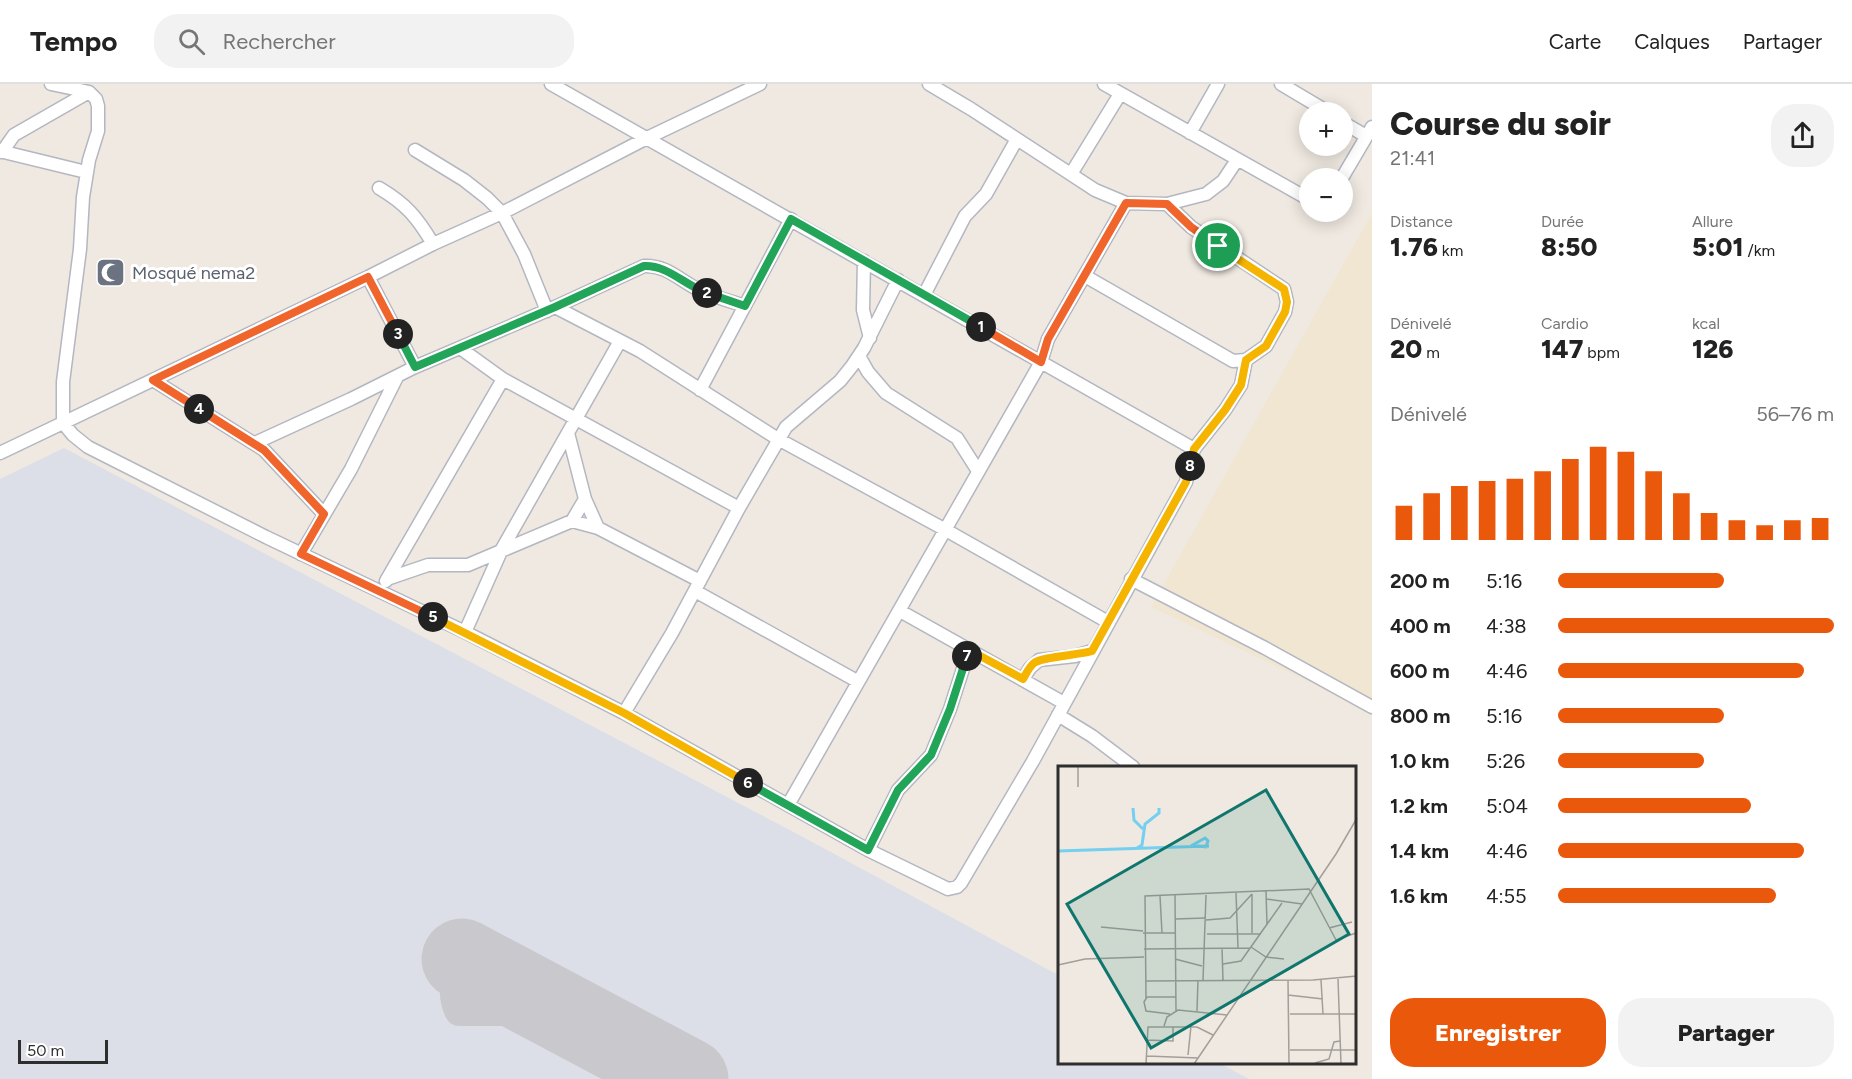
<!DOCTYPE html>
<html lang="fr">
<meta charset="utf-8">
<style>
:root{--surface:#fff;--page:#f2f2f2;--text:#222;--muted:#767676;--line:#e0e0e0;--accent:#ea580c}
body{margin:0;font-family:Figtree,sans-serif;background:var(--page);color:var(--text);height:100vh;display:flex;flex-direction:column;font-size:22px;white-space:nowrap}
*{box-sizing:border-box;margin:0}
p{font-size:20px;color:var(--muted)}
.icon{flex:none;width:33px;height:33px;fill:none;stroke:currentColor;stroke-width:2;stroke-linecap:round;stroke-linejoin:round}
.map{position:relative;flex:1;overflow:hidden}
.details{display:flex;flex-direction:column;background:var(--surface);width:480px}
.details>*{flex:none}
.tools{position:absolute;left:1299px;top:18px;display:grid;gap:12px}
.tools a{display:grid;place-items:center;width:54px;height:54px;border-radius:50%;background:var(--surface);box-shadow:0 3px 15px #0003;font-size:30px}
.scale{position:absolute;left:18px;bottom:15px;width:90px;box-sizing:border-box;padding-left:6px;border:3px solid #2e2e2e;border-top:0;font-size:16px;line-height:21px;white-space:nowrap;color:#2e2e2e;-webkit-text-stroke:4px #fff;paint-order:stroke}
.pin{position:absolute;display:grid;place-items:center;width:51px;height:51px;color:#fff;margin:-26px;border:3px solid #fff;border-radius:50%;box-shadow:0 2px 6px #0007}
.km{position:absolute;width:30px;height:30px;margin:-15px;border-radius:50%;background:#222;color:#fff;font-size:16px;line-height:30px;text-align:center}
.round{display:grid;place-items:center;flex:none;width:63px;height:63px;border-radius:24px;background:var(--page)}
.summary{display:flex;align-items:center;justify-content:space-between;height:102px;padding:0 18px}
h1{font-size:33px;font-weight:800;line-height:45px}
.stats{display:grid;grid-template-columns:repeat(3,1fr);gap:9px;height:102px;padding:6px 18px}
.stats div{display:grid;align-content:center}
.stats b{font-size:26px;font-weight:800}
.stats small{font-size:16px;font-weight:400}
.stats p{font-size:16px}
.chart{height:168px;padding:12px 18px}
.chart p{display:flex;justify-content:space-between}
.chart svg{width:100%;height:108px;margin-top:6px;stroke:var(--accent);stroke-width:6}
.button{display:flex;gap:12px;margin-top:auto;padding:12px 18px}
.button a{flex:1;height:69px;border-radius:24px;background:var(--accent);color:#fff;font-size:24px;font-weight:800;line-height:69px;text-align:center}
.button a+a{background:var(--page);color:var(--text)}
ul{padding:0 18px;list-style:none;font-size:20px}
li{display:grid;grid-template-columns:96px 72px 1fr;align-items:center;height:45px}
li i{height:15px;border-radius:8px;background:var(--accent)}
header{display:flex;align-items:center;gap:36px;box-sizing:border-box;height:84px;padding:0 30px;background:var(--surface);border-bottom:2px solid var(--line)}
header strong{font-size:28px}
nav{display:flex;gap:33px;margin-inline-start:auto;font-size:21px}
.search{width:420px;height:54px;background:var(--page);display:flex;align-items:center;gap:15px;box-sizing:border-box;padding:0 21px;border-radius:24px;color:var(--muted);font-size:22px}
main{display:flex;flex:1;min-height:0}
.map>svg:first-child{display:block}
.education{fill:#f0e6d1}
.airport{fill:#dcdee8}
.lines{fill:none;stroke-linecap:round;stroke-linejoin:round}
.taxiway{stroke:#c9c8cc;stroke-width:32}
.runway{stroke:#c9c8cc;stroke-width:81}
.minor-casing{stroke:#b4b7c1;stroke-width:15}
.minor{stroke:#fff;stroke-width:12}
.split-1-casing{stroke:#fff;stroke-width:12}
.split-2-casing{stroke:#fff;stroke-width:12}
.split-3-casing{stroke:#fff;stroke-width:12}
.split-4-casing{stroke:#fff;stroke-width:12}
.split-5-casing{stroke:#fff;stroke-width:12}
.split-6-casing{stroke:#fff;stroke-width:12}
.split-7-casing{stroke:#fff;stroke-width:12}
.split-8-casing{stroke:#fff;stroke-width:12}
.split-9-casing{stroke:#fff;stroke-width:12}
.split-1{stroke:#f0652b;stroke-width:8}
.split-2{stroke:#22a559;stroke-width:8}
.split-3{stroke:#22a559;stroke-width:8}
.split-4{stroke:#f0652b;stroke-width:8}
.split-5{stroke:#f0652b;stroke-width:8}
.split-6{stroke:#f5b400;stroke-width:8}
.split-7{stroke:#22a559;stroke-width:8}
.split-8{stroke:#f5b400;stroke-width:8}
.split-9{stroke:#f5b400;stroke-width:8}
.labels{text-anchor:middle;stroke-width:6;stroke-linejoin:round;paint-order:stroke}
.worship-label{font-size:18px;fill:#5b616d;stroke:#fff;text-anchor:start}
.inset-river{fill:none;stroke:#75cff0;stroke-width:3}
.inset-road{fill:none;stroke:#a29e99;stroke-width:1.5}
.view{fill:#0f766e;fill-opacity:0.15;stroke:#0f766e;stroke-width:3}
.inset-edge{fill:none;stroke:#2e2e2e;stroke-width:3}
</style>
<header>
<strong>Tempo</strong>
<div class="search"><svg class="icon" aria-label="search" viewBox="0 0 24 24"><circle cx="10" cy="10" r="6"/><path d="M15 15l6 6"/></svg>Rechercher</div>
<nav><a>Carte</a><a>Calques</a><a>Partager</a></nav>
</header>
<main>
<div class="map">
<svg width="1372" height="995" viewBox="0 0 1372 995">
<rect width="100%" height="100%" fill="#efe9e1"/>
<path class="education" d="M1372,129V632L1312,599L1151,523Z"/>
<path class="airport" d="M64,364L801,752L1060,892V978L1219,979L1249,995H0V395Z"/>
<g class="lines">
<path class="taxiway" d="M526,909C521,902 517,891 511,885C509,883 504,881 502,880C470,865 446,896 460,926H556"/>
<path class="runway" d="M462,875L688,995"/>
<defs>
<path id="minor" d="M51,0L89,8L96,15L98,22V47L89,76L83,113L80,165L63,298V339L73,351L88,363L266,453L465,548L624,629L868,766L948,805L957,803L961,799L1033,677L1186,398L1194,365L1225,326L1241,301L1246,276
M551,0L1194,365
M929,0L971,25L1095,106L1126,119L1167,120L1206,110L1223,97L1237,76
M1104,0L1310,116
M1281,0L1328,28
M1342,38L1366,52
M1190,49L1218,0
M415,66L464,96L487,114L502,129L524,170L547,227
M0,67L86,88
M2,68L14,51L89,8
M1071,90L1120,10
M1342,94L1372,43
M379,104C406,120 417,133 433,160
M864,177L863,226L870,254
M1085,192L1233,277L1246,276L1266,262L1285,228L1287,218L1284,205L1191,143L1167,120
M368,193L415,283
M924,211L965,132L986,110L1017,55
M555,223L640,267L778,355L944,445L1108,538
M460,264L503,295L739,424
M859,272L868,288L886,309L957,354L978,387
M153,296L264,366L324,430
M700,306L791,135
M568,349L585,415L598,444
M255,359L351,315L415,283L555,223L644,182C667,181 679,196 699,206C714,213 730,217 745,222
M0,369L368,193L433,160L502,129L647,54L760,0
M572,437L585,415
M301,470L351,385L397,293
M387,495L428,481H468L572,437L598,444L700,497
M1131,495L1265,564L1372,623
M386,497L503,295
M695,507L857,597
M900,527L1064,619
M465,548L502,465L620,257
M1023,595L1030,584L1039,576L1075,572L1092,567
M624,629L672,549L739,424L786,343L840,297L852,282L864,264L898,196
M1058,631L1092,652L1133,683
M788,721L1041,278L1048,255L1126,119
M868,766L898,706L931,671L950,625L969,566"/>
</defs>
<use href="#minor" class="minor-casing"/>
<use href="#minor" class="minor"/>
</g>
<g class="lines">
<defs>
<path id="split-1" d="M981,243L1041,278L1048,255L1126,119L1167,120L1191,143L1218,162"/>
<path id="split-2" d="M707,209L745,222L791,135L981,243"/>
<path id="split-3" d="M398,250L415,283L555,223L644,182C668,181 684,201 707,209"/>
<path id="split-4" d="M199,325L153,296L368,193L398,250"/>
<path id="split-5" d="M199,325L264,366L324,430L301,470L433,533"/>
<path id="split-6" d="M433,533L624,629L748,699"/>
<path id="split-7" d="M748,699L868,766L898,706L931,671L950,625L967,572"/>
<path id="split-8" d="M967,572L969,566L1023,595C1026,590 1029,583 1034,579C1041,573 1079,571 1092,567L1186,398L1190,382"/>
<path id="split-9" d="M1190,382L1194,365L1225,326L1241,301L1246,276L1266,262L1285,228L1287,218L1284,205L1218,162"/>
</defs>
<use href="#split-1" class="split-1-casing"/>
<use href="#split-2" class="split-2-casing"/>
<use href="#split-3" class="split-3-casing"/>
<use href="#split-4" class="split-4-casing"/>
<use href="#split-5" class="split-5-casing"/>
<use href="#split-6" class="split-6-casing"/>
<use href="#split-7" class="split-7-casing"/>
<use href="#split-8" class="split-8-casing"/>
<use href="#split-9" class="split-9-casing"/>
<use href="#split-1" class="split-1"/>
<use href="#split-2" class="split-2"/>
<use href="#split-3" class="split-3"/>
<use href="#split-4" class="split-4"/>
<use href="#split-5" class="split-5"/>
<use href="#split-6" class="split-6"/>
<use href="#split-7" class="split-7"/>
<use href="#split-8" class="split-8"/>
<use href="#split-9" class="split-9"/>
</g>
<defs>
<symbol id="mosque-square" viewBox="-11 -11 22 22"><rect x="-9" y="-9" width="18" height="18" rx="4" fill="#6b7280" stroke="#fff"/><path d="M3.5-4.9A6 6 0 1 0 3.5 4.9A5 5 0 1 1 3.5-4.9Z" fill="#fff"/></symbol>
</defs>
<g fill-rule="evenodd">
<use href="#mosque-square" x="94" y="172" width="33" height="33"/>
</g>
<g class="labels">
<g class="worship-label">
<text x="132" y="195">Mosqué nema2</text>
</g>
</g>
<g transform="translate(1058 682)">
<rect width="298" height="298" fill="#efe9e1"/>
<path class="inset-river" d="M75,42L76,54L85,63M133,80L147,72L150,75L148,81L139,80M79,82L84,79L87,58L101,47V42M0,85L151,80"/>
<path class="inset-road" d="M20,21V1M208,125L209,159M178,127L180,182M117,129L118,245M102,130L104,167M208,133L244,138M117,153L148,152M148,154L172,152L194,128M43,161L85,165M271,162L294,156M85,167H117M194,167V128M149,168H203M278,174L298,167M193,181L208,191L226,193M164,182L165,214M86,183L192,182M117,193L144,200M165,198L183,195L224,137M0,199L27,193L86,191M280,213L283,298M145,214L148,129M230,214L231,298M263,214L265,248M88,215L255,214L299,210M230,229L265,233M88,232L87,130L251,123L278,174M139,245L140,214M112,248L88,245L86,236L89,231H118M232,248H299M106,260L109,251L120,244L169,249M89,274L115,275V261M232,284H299M130,289L133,260M89,290L140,292M257,297L271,293L276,276L282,275M88,298L90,261H139L155,269M136,298L278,88L299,52"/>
<path class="view" d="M208,24L291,168L93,282L9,138Z"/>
<rect width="298" height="298" class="inset-edge"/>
</g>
</svg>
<div class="tools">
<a>+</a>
<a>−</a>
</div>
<div class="scale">50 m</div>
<div class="pin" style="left:1218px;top:162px;background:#1e9e55"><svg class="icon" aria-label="arrive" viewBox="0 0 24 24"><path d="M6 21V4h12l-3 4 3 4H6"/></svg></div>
<b class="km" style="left:981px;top:243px">1</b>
<b class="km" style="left:707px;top:209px">2</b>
<b class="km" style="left:398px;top:250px">3</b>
<b class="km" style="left:199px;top:325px">4</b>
<b class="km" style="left:433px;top:533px">5</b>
<b class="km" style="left:748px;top:699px">6</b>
<b class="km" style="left:967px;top:572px">7</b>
<b class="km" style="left:1190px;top:382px">8</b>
</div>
<section class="details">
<div class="summary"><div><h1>Course du soir</h1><p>21:41</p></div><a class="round"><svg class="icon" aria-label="share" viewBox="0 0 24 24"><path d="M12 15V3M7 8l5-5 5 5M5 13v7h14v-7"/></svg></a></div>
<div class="stats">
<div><p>Distance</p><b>1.76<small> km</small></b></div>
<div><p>Durée</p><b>8:50</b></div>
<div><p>Allure</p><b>5:01<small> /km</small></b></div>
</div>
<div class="stats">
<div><p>Dénivelé</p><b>20<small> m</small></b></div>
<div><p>Cardio</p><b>147<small> bpm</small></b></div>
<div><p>kcal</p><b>126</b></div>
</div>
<div class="chart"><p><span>Dénivelé</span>56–76 m</p>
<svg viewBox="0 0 160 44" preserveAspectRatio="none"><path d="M5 44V30M15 44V25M25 44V22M35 44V20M45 44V19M55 44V16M65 44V11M75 44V6M85 44V8M95 44V16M105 44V25M115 44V33M125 44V36M135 44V38M145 44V36M155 44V35"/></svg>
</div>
<ul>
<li><b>200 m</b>5:16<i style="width:60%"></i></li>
<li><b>400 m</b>4:38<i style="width:100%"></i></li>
<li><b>600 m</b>4:46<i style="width:89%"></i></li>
<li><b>800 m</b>5:16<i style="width:60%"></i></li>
<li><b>1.0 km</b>5:26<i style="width:53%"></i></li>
<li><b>1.2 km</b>5:04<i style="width:70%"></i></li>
<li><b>1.4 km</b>4:46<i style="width:89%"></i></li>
<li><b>1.6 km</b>4:55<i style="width:79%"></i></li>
</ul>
<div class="button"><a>Enregistrer</a><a>Partager</a></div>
</section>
</main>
